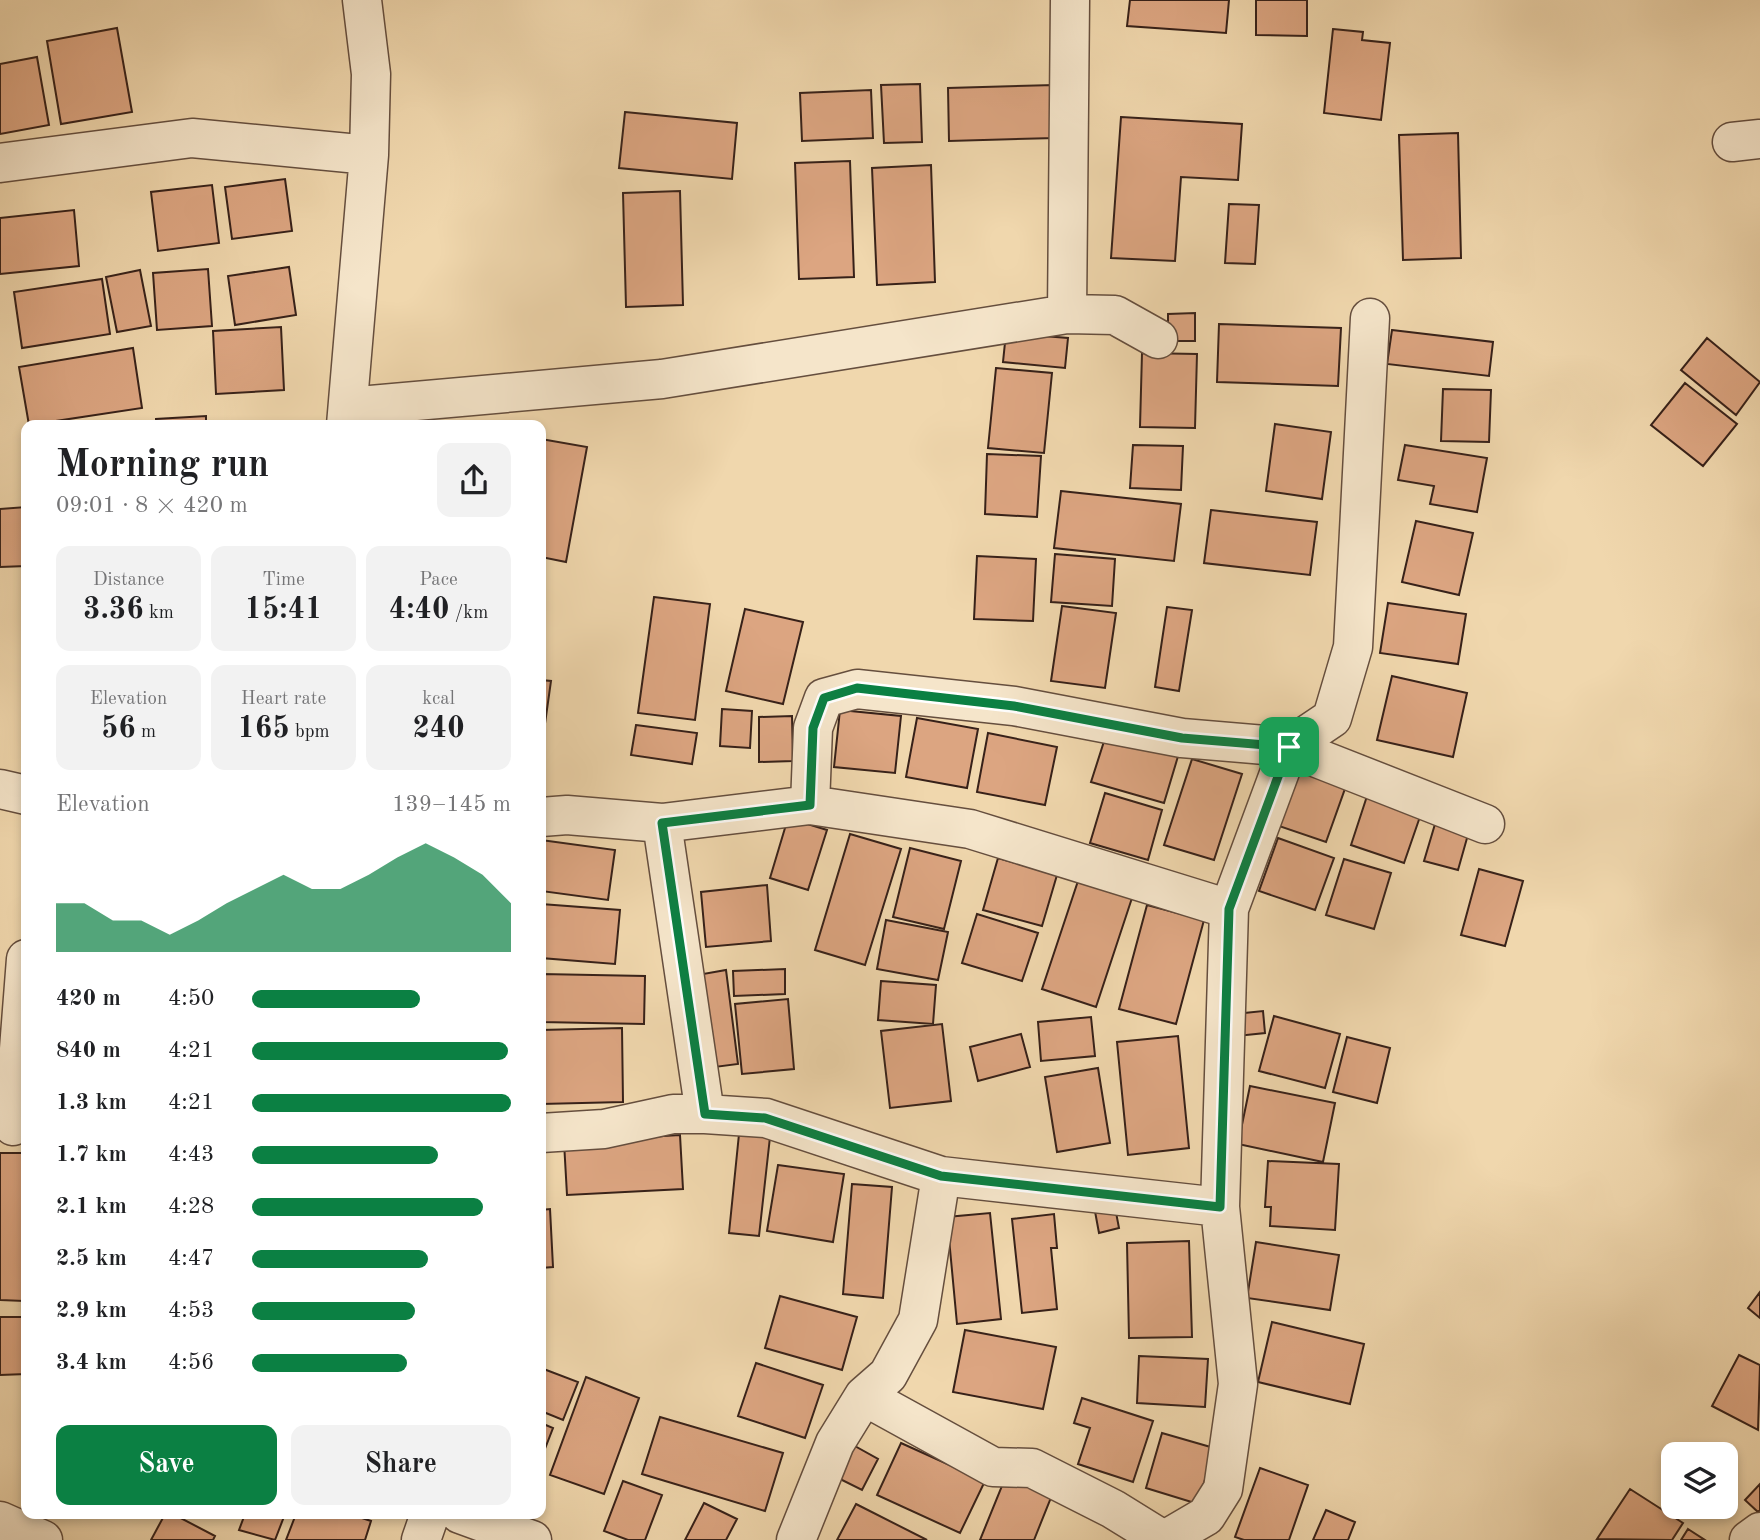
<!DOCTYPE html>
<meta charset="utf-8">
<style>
:root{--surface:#fff;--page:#f2f2f2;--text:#202124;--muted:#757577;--accent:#0b8043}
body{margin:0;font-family:"Old Standard TT",serif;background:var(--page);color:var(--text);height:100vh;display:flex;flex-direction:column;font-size:26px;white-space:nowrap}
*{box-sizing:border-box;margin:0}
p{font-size:23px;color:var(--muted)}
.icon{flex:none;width:38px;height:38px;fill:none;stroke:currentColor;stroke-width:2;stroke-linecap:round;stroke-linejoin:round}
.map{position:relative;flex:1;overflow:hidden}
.panel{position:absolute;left:21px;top:420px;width:525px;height:1099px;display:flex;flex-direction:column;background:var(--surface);border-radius:14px;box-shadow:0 4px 10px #0003}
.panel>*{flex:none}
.tools{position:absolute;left:1661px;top:1442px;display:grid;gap:14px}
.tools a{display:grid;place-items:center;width:77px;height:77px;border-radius:14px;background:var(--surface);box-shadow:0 4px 10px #0003;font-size:35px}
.pin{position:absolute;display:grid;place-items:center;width:60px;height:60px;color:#fff;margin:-30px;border-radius:14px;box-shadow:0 4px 10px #0006}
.round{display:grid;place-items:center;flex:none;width:74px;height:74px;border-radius:14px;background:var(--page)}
.summary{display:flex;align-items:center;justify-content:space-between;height:119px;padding:0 35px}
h1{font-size:38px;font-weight:700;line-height:52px}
.figures{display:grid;grid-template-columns:repeat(3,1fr);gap:10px;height:119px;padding:7px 35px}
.figures div{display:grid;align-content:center;border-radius:14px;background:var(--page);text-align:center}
.figures b{font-size:30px;font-weight:700}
.figures small{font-size:19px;font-weight:400}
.figures p{font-size:19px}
.chart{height:196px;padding:14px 35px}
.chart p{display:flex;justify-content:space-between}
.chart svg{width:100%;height:126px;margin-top:7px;fill:var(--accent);opacity:.7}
.button{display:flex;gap:14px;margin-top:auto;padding:14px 35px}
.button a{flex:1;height:80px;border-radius:14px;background:var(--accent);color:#fff;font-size:28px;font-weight:700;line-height:80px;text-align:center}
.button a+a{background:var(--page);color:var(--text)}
ul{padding:0 35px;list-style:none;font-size:23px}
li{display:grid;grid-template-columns:112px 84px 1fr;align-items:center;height:52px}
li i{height:18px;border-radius:9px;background:var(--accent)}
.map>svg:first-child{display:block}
.building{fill:#dca581;stroke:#372119;stroke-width:2}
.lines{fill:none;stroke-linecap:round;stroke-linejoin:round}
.minor-casing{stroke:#654e3e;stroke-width:41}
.minor{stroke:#f5e5ca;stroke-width:38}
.route-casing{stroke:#fff;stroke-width:14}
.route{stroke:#0b8043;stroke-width:9}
</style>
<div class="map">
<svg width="1760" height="1540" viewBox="0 0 1760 1540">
<rect width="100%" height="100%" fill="#f0d7ad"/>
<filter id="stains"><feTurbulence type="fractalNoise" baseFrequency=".00286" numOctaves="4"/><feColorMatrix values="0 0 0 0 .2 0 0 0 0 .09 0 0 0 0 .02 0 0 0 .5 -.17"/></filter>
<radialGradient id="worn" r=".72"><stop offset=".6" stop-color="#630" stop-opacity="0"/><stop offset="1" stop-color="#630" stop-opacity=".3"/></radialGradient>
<path class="building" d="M1130,0H1229L1226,33L1127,26Z
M1256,0H1307V36L1256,35Z
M117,28L132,112L61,124L47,41Z
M1333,29L1363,32L1362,40L1390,43L1381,120L1324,113Z
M37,57L49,125L0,134V64Z
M920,84L922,142L884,143L881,85Z
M1054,85L1055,138L949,141L948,88Z
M871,90L873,138L802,141L800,93Z
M625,112L737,123L732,179L619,168Z
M1121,117L1242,124L1238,180L1181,177L1175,261L1111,258Z
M1458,133L1461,258L1403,260L1399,135Z
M850,161L854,277L799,279L795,163Z
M931,165L935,282L877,285L872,168Z
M285,179L292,231L232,239L225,187Z
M212,185L219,243L158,251L151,192Z
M680,191L683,305L626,307L623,193Z
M1229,204L1259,205L1255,264L1225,263Z
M74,210L79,266L0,274V218Z
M289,267L296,315L235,325L228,276Z
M208,269L212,326L157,330L153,273Z
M140,270L151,326L117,332L106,277Z
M102,279L110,334L22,348L14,292Z
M1195,313V341H1168V314Z
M1219,324L1341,328L1338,386L1217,382Z
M281,327L284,390L216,394L213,331Z
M1392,330L1493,342L1489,376L1387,364Z
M1006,333L1068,338L1065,368L1003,362Z
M1707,338L1760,382L1736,415L1681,370Z
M133,348L142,408L29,425L19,367Z
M1142,353L1197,354L1195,428L1140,427Z
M996,368L1052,373L1044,453L988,448Z
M1685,383L1737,424L1703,466L1651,425Z
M1443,389L1491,390L1489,442L1441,441Z
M206,416V425H156V419Z
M1275,424L1331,432L1322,499L1266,491Z
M541,439L587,447L566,562L541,557Z
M1133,445L1183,446L1181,490L1130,488Z
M1405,445L1487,458L1477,512L1430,504L1434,486L1398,480Z
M987,454L1041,456L1037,517L985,514Z
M1061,491L1181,504L1174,561L1054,548Z
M26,507V566L0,567V509Z
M1211,510L1317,522L1310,575L1204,563Z
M1416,521L1473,533L1459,595L1402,582Z
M1055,554L1115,559L1112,606L1051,602Z
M977,556L1036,559L1033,621L974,619Z
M654,597L710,604L695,720L638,713Z
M1388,603L1466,614L1458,664L1380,653Z
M1062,606L1116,613L1105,688L1051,681Z
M1167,607L1192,610L1179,691L1155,687Z
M745,609L803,622L783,704L726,691Z
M1392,676L1467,693L1453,757L1377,740Z
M541,680L551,681L541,752Z
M722,709L752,711L750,748L720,746Z
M840,710L901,716L895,773L834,767Z
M792,716L793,761L759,762V717Z
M917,718L978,729L967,788L906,777Z
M636,725L697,733L692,764L631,755Z
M1107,732L1179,753L1164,803L1091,782Z
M988,733L1057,747L1045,805L977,792Z
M1192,759L1242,774L1214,860L1164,845Z
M1294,765L1347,783L1326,842L1273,824Z
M1369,790L1423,808L1404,863L1351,845Z
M1105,793L1162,810L1148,860L1090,843Z
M1438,814L1471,824L1458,870L1424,861Z
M788,818L827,830L808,890L770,878Z
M850,834L901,849L865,965L815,950Z
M1278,838L1334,858L1315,910L1259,891Z
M541,840L615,850L608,900L541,891Z
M910,848L961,861L944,929L893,917Z
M998,858L1057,875L1042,926L983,910Z
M1344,859L1391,873L1374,929L1326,915Z
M1479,869L1523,881L1505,946L1461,935Z
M1078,881L1132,898L1096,1007L1042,989Z
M767,885L771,941L706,947L701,892Z
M541,904L620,910L615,964L541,958Z
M1147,905L1204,920L1176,1024L1119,1009Z
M977,914L1038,933L1022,981L962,963Z
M886,920L948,932L938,980L877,969Z
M785,969V994L734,996L733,971Z
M726,970L738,1064L715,1067L703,974Z
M541,974L645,976L644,1024L541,1022Z
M881,981L936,985L933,1024L878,1020Z
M788,999L794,1069L742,1074L735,1004Z
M1263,1011L1265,1033L1237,1036L1235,1014Z
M1274,1016L1340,1034L1325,1088L1259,1071Z
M1091,1017L1095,1056L1041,1061L1038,1022Z
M942,1024L951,1101L890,1108L881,1031Z
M622,1028L623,1102L541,1104V1030Z
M1021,1034L1030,1067L978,1081L970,1047Z
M1178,1036L1189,1148L1128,1155L1117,1042Z
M1347,1037L1390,1048L1377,1103L1333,1092Z
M1098,1068L1110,1143L1057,1152L1045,1077Z
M1250,1086L1335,1103L1323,1162L1238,1144Z
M739,1134L770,1137L759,1236L729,1233Z
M680,1135L683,1189L567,1195L564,1142Z
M0,1153H26L24,1301L0,1300Z
M1268,1161L1339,1164L1335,1230L1270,1226L1271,1207H1265Z
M778,1165L844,1174L833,1242L767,1231Z
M852,1184L892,1187L883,1298L843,1294Z
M1114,1202L1119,1228L1099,1233L1094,1206Z
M550,1209L553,1267L541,1268V1210Z
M990,1213L1001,1319L957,1324L947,1217Z
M1054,1214L1057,1248H1051L1057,1309L1022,1313L1012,1219Z
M1189,1241L1192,1337L1129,1338L1127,1243Z
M1256,1242L1339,1255L1330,1310L1247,1298Z
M1760,1292V1318L1748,1308Z
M780,1296L857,1317L842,1370L765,1348Z
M0,1317H26V1374L0,1375Z
M1272,1322L1364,1344L1350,1404L1258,1382Z
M965,1330L1056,1347L1043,1409L953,1392Z
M1739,1355L1760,1365L1758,1430L1712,1406Z
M1139,1356L1208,1359L1205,1407L1137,1403Z
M756,1363L823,1385L805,1438L738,1416Z
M541,1368L578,1382L563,1420L541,1411Z
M586,1377L639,1398L604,1494L550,1475Z
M1082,1398L1153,1421L1133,1482L1078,1464L1090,1428L1074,1423Z
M660,1417L783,1453L765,1511L642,1474Z
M541,1423L553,1428L541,1459Z
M1162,1433L1214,1448L1198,1504L1146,1488Z
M901,1443L985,1481L960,1533L877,1495Z
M853,1445L878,1459L862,1490L836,1477Z
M1260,1468L1308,1485L1289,1540H1244L1235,1537Z
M1008,1471L1054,1490L1034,1540H980Z
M623,1481L662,1495L645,1540H628L604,1531Z
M1760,1484V1510L1758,1512L1745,1500Z
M1630,1489L1683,1523L1672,1540L1597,1539Z
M704,1503L737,1519L726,1540H685Z
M856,1504L927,1540H837Z
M1326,1510L1355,1522L1348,1540H1313Z
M165,1514H173L215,1536L213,1540H151Z
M245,1514H285L275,1540L239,1530Z
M296,1514H350L371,1521L365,1540H286Z
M1688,1529L1705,1540H1681Z"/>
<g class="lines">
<defs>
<path id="minor" d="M1732,142L1760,139
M0,163L192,138L369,155
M1067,314L1070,0
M348,407L662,379L1067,314L1115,315L1158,339
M346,425L369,155L371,74L362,0
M0,789L26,795
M810,805L813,728L824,698L857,689L1014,706L1182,738L1289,747L1485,824
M541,817L567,815L662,823L810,805L970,829L1229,909
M662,823L705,1114L766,1118L941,1176L1220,1207
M13,1126L26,959
M541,1133L604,1129L673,1114H705
M864,1396L993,1467L1032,1468L1113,1509L1163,1540
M460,1514L532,1540
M0,1521L43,1540
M421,1540L430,1514
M796,1540L835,1443L864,1396L888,1375L918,1320L941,1176
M1165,1540L1206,1516L1223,1489L1238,1384L1220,1207L1229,909L1289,747L1332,718L1353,647L1370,318
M1749,1540L1760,1532"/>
</defs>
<use href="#minor" class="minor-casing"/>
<use href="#minor" class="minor"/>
</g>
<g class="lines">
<defs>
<path id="route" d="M857,688L1014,706L1182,738L1289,747L1229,909L1220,1207L941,1176L765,1118L705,1114L662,823L810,805L813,728L824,698Z"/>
</defs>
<use href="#route" class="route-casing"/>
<use href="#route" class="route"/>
</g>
<rect width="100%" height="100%" filter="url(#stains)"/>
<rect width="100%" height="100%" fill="url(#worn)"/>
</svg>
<div class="tools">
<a><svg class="icon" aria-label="layers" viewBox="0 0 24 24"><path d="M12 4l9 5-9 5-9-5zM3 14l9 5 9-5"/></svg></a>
</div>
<div class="pin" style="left:1289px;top:747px;background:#1e9e55"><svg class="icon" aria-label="arrive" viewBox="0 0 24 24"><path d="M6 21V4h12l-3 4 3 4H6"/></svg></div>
<section class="panel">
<div class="summary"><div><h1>Morning run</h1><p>09:01 · 8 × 420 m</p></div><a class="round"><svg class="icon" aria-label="share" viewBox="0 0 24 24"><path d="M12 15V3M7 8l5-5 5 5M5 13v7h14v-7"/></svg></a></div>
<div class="figures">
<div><p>Distance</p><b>3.36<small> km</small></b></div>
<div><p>Time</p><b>15:41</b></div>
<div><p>Pace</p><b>4:40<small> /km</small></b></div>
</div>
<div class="figures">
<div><p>Elevation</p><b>56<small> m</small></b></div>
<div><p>Heart rate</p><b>165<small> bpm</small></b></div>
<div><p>kcal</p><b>240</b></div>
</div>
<div class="chart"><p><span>Elevation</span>139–145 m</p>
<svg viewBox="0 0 160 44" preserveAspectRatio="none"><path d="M0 44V27L10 27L20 33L30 33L40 38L50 33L60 27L70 22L80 17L90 22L100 22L110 17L120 11L130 6L140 11L150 17L160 27V44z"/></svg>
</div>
<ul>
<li><b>420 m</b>4:50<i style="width:65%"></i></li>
<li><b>840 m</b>4:21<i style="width:99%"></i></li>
<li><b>1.3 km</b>4:21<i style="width:100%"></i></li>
<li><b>1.7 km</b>4:43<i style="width:72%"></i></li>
<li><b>2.1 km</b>4:28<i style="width:89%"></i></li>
<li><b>2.5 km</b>4:47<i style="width:68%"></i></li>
<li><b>2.9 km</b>4:53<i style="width:63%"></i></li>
<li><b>3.4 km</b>4:56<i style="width:60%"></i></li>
</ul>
<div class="button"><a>Save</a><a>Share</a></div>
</section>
</div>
